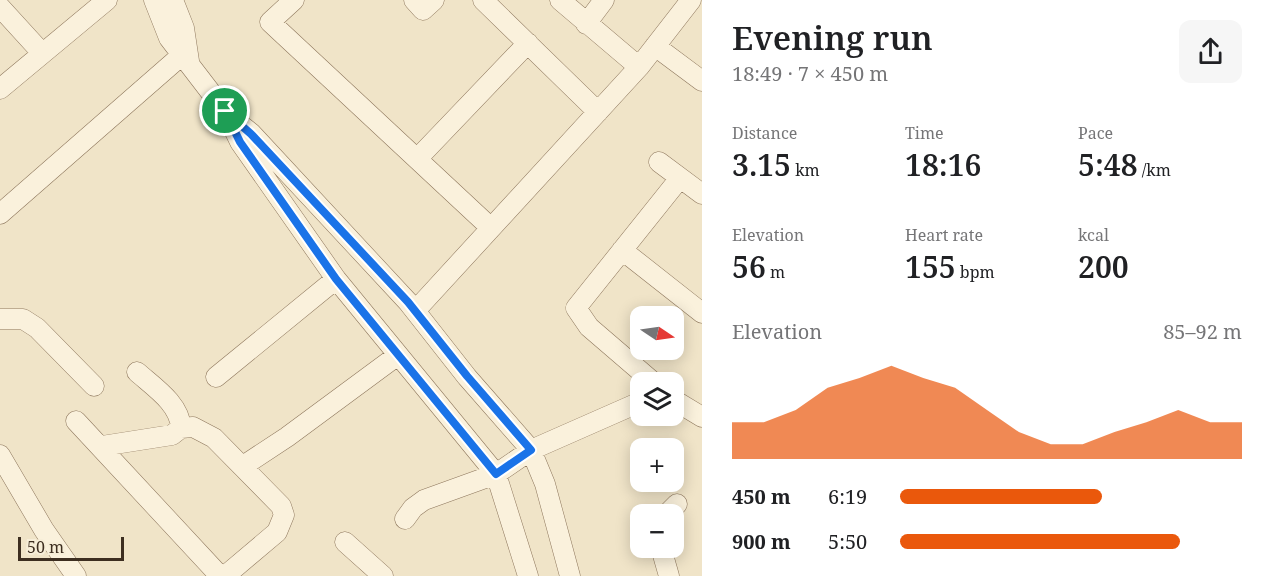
<!DOCTYPE html>
<meta charset="utf-8">
<style>
:root{--surface:#fff;--page:#f6f6f6;--text:#202124;--muted:#757577;--accent:#ea580c}
body{margin:0;font-family:"Noto Serif",serif;background:var(--page);color:var(--text);height:100vh;display:flex;flex-direction:column;font-size:22px;white-space:nowrap}
*{box-sizing:border-box;margin:0}
p{font-size:20px;color:var(--muted)}
.icon{flex:none;width:33px;height:33px;fill:none;stroke:currentColor;stroke-width:2;stroke-linecap:round;stroke-linejoin:round}
.map{position:relative;flex:1;overflow:hidden}
.panel{display:flex;flex-direction:column;background:var(--surface);width:570px}
.panel>*{flex:none}
.needle{width:39px;rotate:103deg}
.buttons{position:absolute;left:630px;top:306px;display:grid;gap:12px}
.buttons a{display:grid;place-items:center;width:54px;height:54px;border-radius:12px;background:var(--surface);box-shadow:0 3px 15px #0003;font-size:30px}
.scale{position:absolute;left:18px;bottom:15px;width:106px;box-sizing:border-box;padding-left:6px;border:3px solid #3d2e20;border-top:0;font-size:16px;line-height:21px;white-space:nowrap;color:#3d2e20;-webkit-text-stroke:4px #f7eed8;paint-order:stroke}
.pin{position:absolute;display:grid;place-items:center;width:51px;height:51px;color:#fff;margin:-26px;border:3px solid #fff;border-radius:50%;box-shadow:0 2px 6px #0007}
.round{display:grid;place-items:center;flex:none;width:63px;height:63px;border-radius:12px;background:var(--page)}
.headline{display:flex;align-items:center;justify-content:space-between;height:102px;padding:0 30px}
h1{font-size:33px;font-weight:600;line-height:45px}
.figures{display:grid;grid-template-columns:repeat(3,1fr);gap:9px;height:102px;padding:6px 30px}
.figures div{display:grid;align-content:center}
.figures b{font-size:30px;font-weight:600}
.figures small{font-size:16px;font-weight:400}
.figures p{font-size:16px}
.chart{height:168px;padding:12px 30px}
.chart p{display:flex;justify-content:space-between}
.chart svg{width:100%;height:108px;margin-top:6px;fill:var(--accent);opacity:.7}
ul{padding:0 30px;list-style:none;font-size:20px}
li{display:grid;grid-template-columns:96px 72px 1fr;align-items:center;height:45px}
li i{height:15px;border-radius:8px;background:var(--accent)}
main{display:flex;flex:1;min-height:0}
.map>svg:first-child{display:block}
.lines{fill:none;stroke-linecap:round;stroke-linejoin:round}
.minor-casing{stroke:#8d765c;stroke-width:21}
.minor{stroke:#faf1dc;stroke-width:20}
.route-casing{stroke:#fff;stroke-width:12}
.route{stroke:#1a73e8;stroke-width:8}
</style>
<main>
<div class="map">
<svg width="702" height="576" viewBox="0 0 702 576">
<rect width="100%" height="100%" fill="#f0e4c8"/>
<g class="lines">
<defs>
<path id="minor" d="M154,0L169,38L225,111L240,142L336,279L496,474L528,576
M173,0L184,28L189,61
M294,0L270,22L491,228
M414,0L423,10L434,0
M483,0L598,112
M560,0L639,67
M0,7L42,53
M586,24L604,0
M655,46L702,81
M0,89L107,0
M232,118L251,133L408,302L467,377L531,450L545,484L570,576
M417,159L528,43
M659,162L702,194
M0,214L182,55
M622,250L702,313
M415,311L639,67L691,0
M0,319H23L37,328L94,386
M216,377L336,279
M653,382L589,327L576,308L680,178
M674,400L702,417
M76,421L220,576
M181,428L193,427L214,438L281,506L284,515L277,532L225,576
M102,446L172,435L181,428C180,404 154,387 137,372
M0,455L44,530L76,576
M243,466L287,437L398,355
M667,514L677,504
M405,519L413,508L424,500L496,474L531,450L640,402
M345,542L383,576
M661,548L669,576"/>
</defs>
<use href="#minor" class="minor-casing"/>
<use href="#minor" class="minor"/>
</g>
<g class="lines">
<defs>
<path id="route" d="M225,111L251,134L408,302L467,376L531,450L496,474L336,279L240,142Z"/>
</defs>
<use href="#route" class="route-casing"/>
<use href="#route" class="route"/>
</g>
</svg>
<div class="buttons">
<a><svg class="needle" viewBox="-14 -14 28 28"><path d="M0-13l5 13h-10z" fill="#e53935"/><path d="M0 13l5-13h-10z" fill="#757577"/></svg></a>
<a><svg class="icon" aria-label="layers" viewBox="0 0 24 24"><path d="M12 4l9 5-9 5-9-5zM3 14l9 5 9-5"/></svg></a>
<a>+</a>
<a>−</a>
</div>
<div class="scale">50 m</div>
<div class="pin" style="left:225px;top:111px;background:#1e9e55"><svg class="icon" aria-label="arrive" viewBox="0 0 24 24"><path d="M6 21V4h12l-3 4 3 4H6"/></svg></div>
</div>
<section class="panel">
<div class="headline"><div><h1>Evening run</h1><p>18:49 · 7 × 450 m</p></div><a class="round"><svg class="icon" aria-label="share" viewBox="0 0 24 24"><path d="M12 15V3M7 8l5-5 5 5M5 13v7h14v-7"/></svg></a></div>
<div class="figures">
<div><p>Distance</p><b>3.15<small> km</small></b></div>
<div><p>Time</p><b>18:16</b></div>
<div><p>Pace</p><b>5:48<small> /km</small></b></div>
</div>
<div class="figures">
<div><p>Elevation</p><b>56<small> m</small></b></div>
<div><p>Heart rate</p><b>155<small> bpm</small></b></div>
<div><p>kcal</p><b>200</b></div>
</div>
<div class="chart"><p><span>Elevation</span>85–92 m</p>
<svg viewBox="0 0 160 44" preserveAspectRatio="none"><path d="M0 44V29L10 29L20 24L30 15L40 11L50 6L60 11L70 15L80 24L90 33L100 38L110 38L120 33L130 29L140 24L150 29L160 29V44z"/></svg>
</div>
<ul>
<li><b>450 m</b>6:19<i style="width:59%"></i></li>
<li><b>900 m</b>5:50<i style="width:82%"></i></li>
</ul>
</section>
</main>
